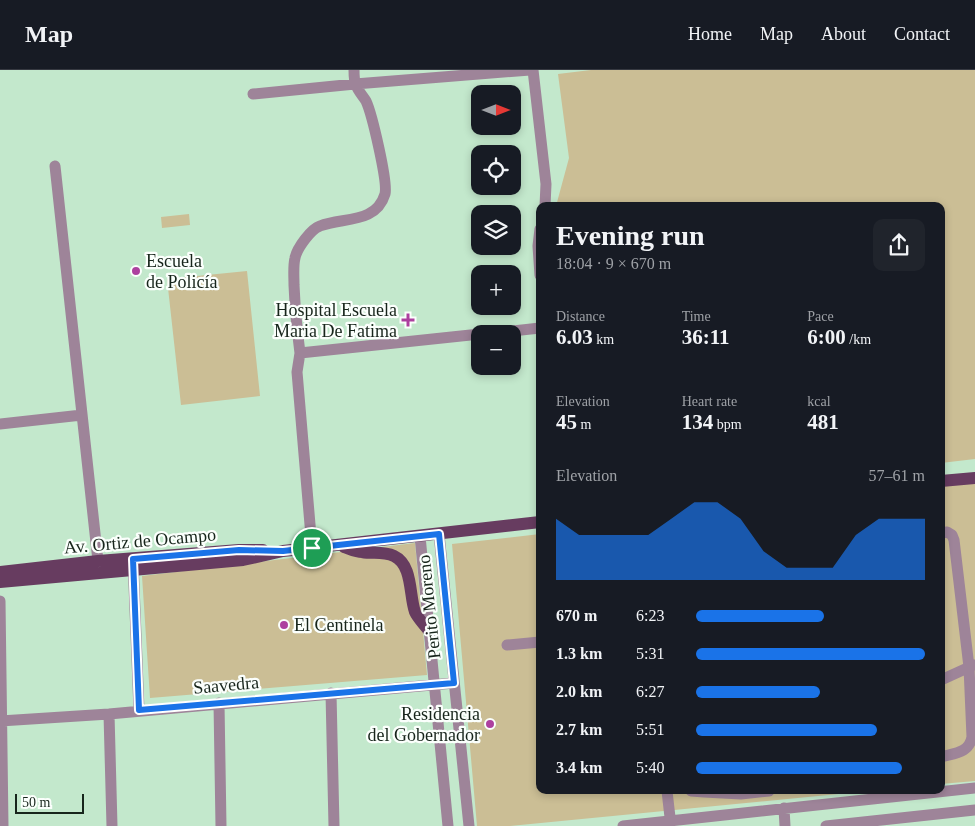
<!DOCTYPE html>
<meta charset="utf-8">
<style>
:root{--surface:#171b24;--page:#20242c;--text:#f1f3f6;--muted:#9ea1a6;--line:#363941;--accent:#1a73e8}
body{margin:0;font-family:Georgia,serif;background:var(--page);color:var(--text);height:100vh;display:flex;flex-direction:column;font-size:19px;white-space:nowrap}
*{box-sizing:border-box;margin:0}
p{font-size:16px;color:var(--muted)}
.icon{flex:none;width:28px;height:28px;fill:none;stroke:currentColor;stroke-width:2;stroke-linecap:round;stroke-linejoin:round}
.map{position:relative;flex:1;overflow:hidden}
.side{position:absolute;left:536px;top:132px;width:409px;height:592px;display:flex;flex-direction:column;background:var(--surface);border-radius:10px;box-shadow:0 2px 8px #0003}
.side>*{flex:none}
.needle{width:32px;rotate:90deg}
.buttons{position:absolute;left:471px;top:15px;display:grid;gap:10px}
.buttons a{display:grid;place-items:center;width:50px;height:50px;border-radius:10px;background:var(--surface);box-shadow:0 2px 8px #0003;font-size:25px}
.scale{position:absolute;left:15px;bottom:12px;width:69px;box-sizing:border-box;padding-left:5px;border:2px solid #17251b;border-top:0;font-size:14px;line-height:18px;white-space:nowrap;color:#17251b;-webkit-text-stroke:4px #fbfffc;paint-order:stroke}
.pin{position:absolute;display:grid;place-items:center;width:42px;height:42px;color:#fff;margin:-21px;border:2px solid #fff;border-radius:50%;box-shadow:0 1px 5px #0007}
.round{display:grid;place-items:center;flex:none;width:52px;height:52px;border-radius:10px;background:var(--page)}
.overview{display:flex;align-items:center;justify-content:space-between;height:85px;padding:0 20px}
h1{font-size:28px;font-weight:700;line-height:38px}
.metrics{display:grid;grid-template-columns:repeat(3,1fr);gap:8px;height:85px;padding:5px 20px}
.metrics div{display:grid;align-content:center}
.metrics b{font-size:21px;font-weight:700}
.metrics small{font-size:14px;font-weight:400}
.metrics p{font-size:14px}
.chart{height:140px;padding:10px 20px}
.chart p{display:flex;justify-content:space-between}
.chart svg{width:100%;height:90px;margin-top:5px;fill:var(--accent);opacity:.7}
ul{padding:0 20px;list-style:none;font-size:16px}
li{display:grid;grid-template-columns:80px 60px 1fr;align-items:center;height:38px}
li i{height:12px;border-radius:6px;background:var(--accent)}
header{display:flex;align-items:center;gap:30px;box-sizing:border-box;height:70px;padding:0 25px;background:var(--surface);border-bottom:1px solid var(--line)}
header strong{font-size:24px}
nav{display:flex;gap:28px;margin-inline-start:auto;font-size:18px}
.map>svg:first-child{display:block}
.green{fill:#cbbe95}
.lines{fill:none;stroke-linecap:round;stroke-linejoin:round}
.minor{stroke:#9e8499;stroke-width:11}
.major{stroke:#673c60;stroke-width:12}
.route-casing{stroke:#fff;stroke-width:10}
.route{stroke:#1a73e8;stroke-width:6}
.poi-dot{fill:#ad409f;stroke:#fbfffc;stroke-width:2}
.labels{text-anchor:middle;stroke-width:4.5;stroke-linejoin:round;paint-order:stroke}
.poi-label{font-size:18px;fill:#17251b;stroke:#fbfffc;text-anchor:start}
.street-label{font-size:18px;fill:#17251b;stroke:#fbfffc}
</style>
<header>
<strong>Map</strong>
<nav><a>Home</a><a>Map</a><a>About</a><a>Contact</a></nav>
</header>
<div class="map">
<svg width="975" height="756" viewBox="0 0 975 756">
<rect width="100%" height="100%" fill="#c3e8cc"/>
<path class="green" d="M591,0H975V389L941,393V136H556L569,88L558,4Z
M189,144L190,155L162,158L161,147Z
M247,201L260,326L181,335L167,209Z
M975,412V711L941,714V416Z
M540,464V721H869L510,756H477L452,474Z
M415,473L427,605L150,628L142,506Z"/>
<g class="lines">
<path class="minor" d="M354,0C354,5 354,11 356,15C358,21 363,26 366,31C372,44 388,112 385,124C376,154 343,147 320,156C311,159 297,178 295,188C293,196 294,206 294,215C295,238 297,260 300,283L480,264
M533,0L546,114L545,136
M253,24L355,14L530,0
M55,96L98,491
M540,159L538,176L540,205
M484,264L540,258
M300,283L297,302L312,478
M0,354L82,345
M941,463L947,462L952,465L954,470L969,597L972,667C969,683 955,683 941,687
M439,464L469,756
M420,466L448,756
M133,490L139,640
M0,531L3,756
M507,575L540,572
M941,610L974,595
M331,623L334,756
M219,633L221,756
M109,644L112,756
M0,651L109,644L454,613
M667,721L671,756
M691,721L704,722V721
M704,722L741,724L769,721
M784,738L785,756
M623,756L975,718
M826,756L975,740"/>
<path class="major" d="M941,411L975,408
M344,477C350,479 356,482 362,482C373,484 383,481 394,486C413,495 409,525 415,542C418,549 425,555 429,561
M0,502L98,491L239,480H263
M0,512L243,490L283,481L540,452"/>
</g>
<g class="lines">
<defs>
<path id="route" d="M439,464L454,613L139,640L133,489L239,480L283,481Z"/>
</defs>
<use href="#route" class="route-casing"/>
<use href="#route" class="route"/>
</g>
<g class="poi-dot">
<circle cx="136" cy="201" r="5"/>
<path d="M405.5 242.5h5v5h5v5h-5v5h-5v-5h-5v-5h5z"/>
<circle cx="284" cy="555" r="5"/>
<circle cx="490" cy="654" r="5"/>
</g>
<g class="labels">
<g class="poi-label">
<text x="146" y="197">Escuela<tspan x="146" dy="21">de Policía</tspan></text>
<text x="397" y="246" text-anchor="end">Hospital Escuela<tspan x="397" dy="21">Maria De Fatima</tspan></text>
<text x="294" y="561">El Centinela</text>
<text x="480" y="650" text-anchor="end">Residencia<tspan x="480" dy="21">del Gobernador</tspan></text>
</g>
<g class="street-label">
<text transform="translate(140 471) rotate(-5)" y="6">Av. Ortiz de Ocampo</text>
<text transform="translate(429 537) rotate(-96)" y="6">Perito Moreno</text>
<text transform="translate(226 615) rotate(-5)" y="6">Saavedra</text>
</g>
</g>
</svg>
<div class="buttons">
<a><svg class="needle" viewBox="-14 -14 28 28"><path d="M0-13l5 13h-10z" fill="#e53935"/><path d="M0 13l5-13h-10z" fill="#9ea1a6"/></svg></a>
<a><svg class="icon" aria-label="locate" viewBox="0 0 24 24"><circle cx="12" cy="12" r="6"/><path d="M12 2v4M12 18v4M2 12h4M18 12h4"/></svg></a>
<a><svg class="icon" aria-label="layers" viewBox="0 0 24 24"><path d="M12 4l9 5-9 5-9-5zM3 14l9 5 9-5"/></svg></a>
<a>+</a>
<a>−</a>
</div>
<div class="scale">50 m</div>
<div class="pin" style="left:312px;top:478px;background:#1e9e55"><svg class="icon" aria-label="arrive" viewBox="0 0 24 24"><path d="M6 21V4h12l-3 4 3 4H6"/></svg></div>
<section class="side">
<div class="overview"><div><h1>Evening run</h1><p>18:04 · 9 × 670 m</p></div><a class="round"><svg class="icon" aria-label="share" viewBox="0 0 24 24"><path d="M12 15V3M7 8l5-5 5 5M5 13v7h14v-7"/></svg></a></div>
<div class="metrics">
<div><p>Distance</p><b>6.03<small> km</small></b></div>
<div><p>Time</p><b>36:11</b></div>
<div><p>Pace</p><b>6:00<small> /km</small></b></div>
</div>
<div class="metrics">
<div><p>Elevation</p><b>45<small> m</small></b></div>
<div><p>Heart rate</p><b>134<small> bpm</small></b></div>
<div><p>kcal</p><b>481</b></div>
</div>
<div class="chart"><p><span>Elevation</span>57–61 m</p>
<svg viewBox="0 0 160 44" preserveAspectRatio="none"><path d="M0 44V14L10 22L20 22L30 22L40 22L50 14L60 6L70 6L80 14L90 30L100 38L110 38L120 38L130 22L140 14L150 14L160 14V44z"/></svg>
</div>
<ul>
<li><b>670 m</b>6:23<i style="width:56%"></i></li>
<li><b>1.3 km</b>5:31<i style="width:100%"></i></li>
<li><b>2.0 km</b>6:27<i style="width:54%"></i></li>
<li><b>2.7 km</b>5:51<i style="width:79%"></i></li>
<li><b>3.4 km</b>5:40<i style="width:90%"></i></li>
</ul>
</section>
</div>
